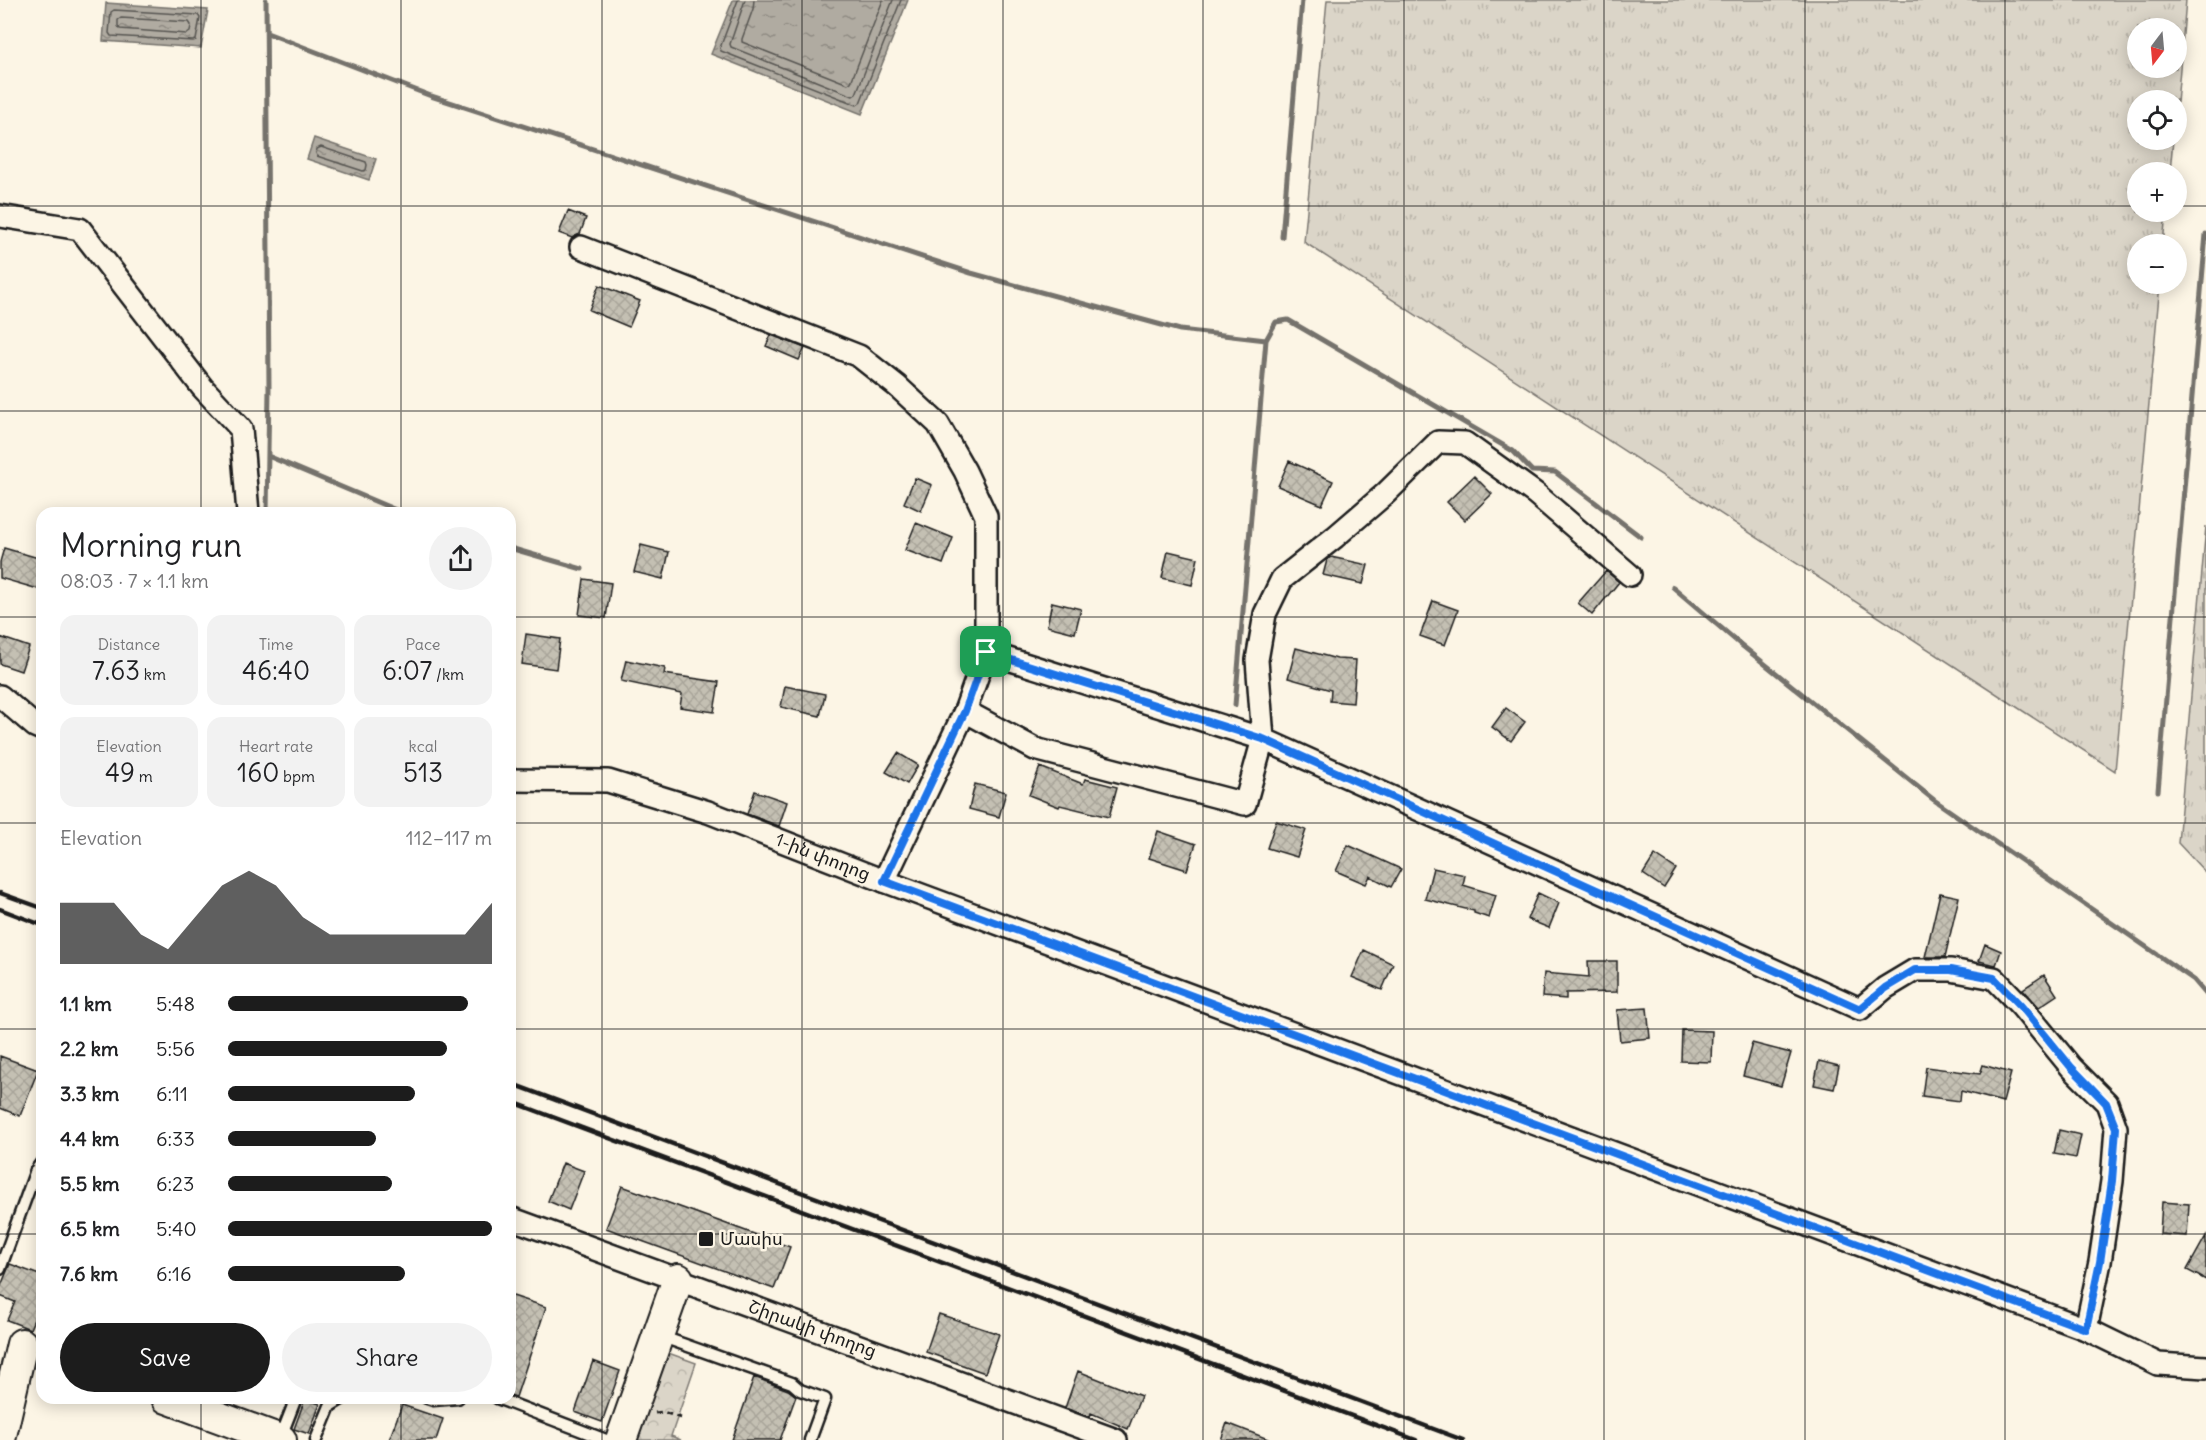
<!DOCTYPE html>
<meta charset="utf-8">
<style>
:root{--surface:#fff;--page:#f2f2f2;--text:#202124;--muted:#757577;--accent:#1c1c1c}
body{margin:0;font-family:Delius,"Noto Sans Armenian",sans-serif;background:var(--page);color:var(--text);height:100vh;display:flex;flex-direction:column;font-size:22px;white-space:nowrap}
*{box-sizing:border-box;margin:0}
p{font-size:20px;color:var(--muted)}
.icon{flex:none;width:33px;height:33px;fill:none;stroke:currentColor;stroke-width:2;stroke-linecap:round;stroke-linejoin:round}
.map{position:relative;flex:1;overflow:hidden}
.details{position:absolute;left:36px;top:507px;width:480px;height:897px;display:flex;flex-direction:column;background:var(--surface);border-radius:18px;box-shadow:0 3px 15px #0003}
.details>*{flex:none}
.needle{width:39px;rotate:196deg}
.controls{position:absolute;left:2127px;top:18px;display:grid;gap:12px}
.controls a{display:grid;place-items:center;width:60px;height:60px;border-radius:50%;background:var(--surface);box-shadow:0 3px 15px #0003;font-size:30px}
.pin{position:absolute;display:grid;place-items:center;width:51px;height:51px;color:#fff;margin:-26px;border-radius:12px;box-shadow:0 3px 9px #0006}
.round{display:grid;place-items:center;flex:none;width:63px;height:63px;border-radius:32px;background:var(--page)}
.head{display:flex;align-items:center;justify-content:space-between;height:102px;padding:0 24px}
h1{font-size:33px;font-weight:600;line-height:45px}
.metrics{display:grid;grid-template-columns:repeat(3,1fr);gap:9px;height:102px;padding:6px 24px}
.metrics div{display:grid;align-content:center;border-radius:15px;background:var(--page);text-align:center}
.metrics b{font-size:26px;font-weight:600}
.metrics small{font-size:16px;font-weight:400}
.metrics p{font-size:16px}
.chart{height:168px;padding:12px 24px}
.chart p{display:flex;justify-content:space-between}
.chart svg{width:100%;height:108px;margin-top:6px;fill:var(--accent);opacity:.7}
.button{display:flex;gap:12px;margin-top:auto;padding:12px 24px}
.button a{flex:1;height:69px;border-radius:36px;background:var(--accent);color:#fff;font-size:24px;font-weight:600;line-height:69px;text-align:center}
.button a+a{background:var(--page);color:var(--text)}
ul{padding:0 24px;list-style:none;font-size:20px}
li{display:grid;grid-template-columns:96px 72px 1fr;align-items:center;height:45px}
li i{height:15px;border-radius:8px;background:var(--accent)}
.map>svg:first-child{display:block}
.grass{fill:url(#grass-tufts);stroke:#7c7872;stroke-width:1.5;fill-rule:evenodd}
.forest{fill:url(#forest-crowns);stroke:#7c7872;stroke-width:1.5}
.water{fill:url(#water-ripples);stroke:#75726c;stroke-width:1.5}
.lines{fill:none;stroke-linecap:round;stroke-linejoin:round}
.shore{stroke:#575551;stroke-width:1.5}
.stream{stroke:#75726c;stroke-width:5}
.building{fill:url(#building-cross-hatch);stroke:#1c1c1c;stroke-width:1.5}
.service-casing{stroke:#1c1c1c;stroke-width:15}
.minor-casing{stroke:#1c1c1c;stroke-width:26}
.secondary-casing{stroke:#1c1c1c;stroke-width:34}
.path{stroke:#1c1c1c;stroke-width:3;stroke-dasharray:6 4.5;stroke-linecap:butt}
.service{stroke:#fcf5e5;stroke-width:10}
.minor{stroke:#fcf5e5;stroke-width:21}
.secondary{stroke:#fcf5e5;stroke-width:30}
.rail{stroke:#1c1c1c;stroke-width:4.5}
.route-casing{stroke:#fff;stroke-width:12}
.route{stroke:#1a73e8;stroke-width:8}
.grid{fill:none;stroke:#1c1c1c;stroke-width:1.5;stroke-opacity:0.55}
.poi-dot{fill:#1c1c1c;stroke:#fcf5e5;stroke-width:2}
.labels{text-anchor:middle;stroke-width:5;stroke-linejoin:round;paint-order:stroke}
.street-label{font-size:18px;fill:#1c1c1c;stroke:#fcf5e5}
.poi-label{font-size:18px;fill:#1c1c1c;stroke:#fcf5e5;text-anchor:start}
</style>
<div class="map">
<svg width="2206" height="1440" viewBox="0 0 2206 1440">
<defs>
<pattern id="grass-tufts" width="24" height="20" patternUnits="userSpaceOnUse" patternTransform="scale(1.5)"><rect width="24" height="20" fill="#dbd5c8"/><path d="M3 7l-1-3M5 7V3M7 7l1-3M15 17l-1-3M17 17v-4M19 17l1-3" fill="none" stroke="#bbb6ab"/></pattern>
<pattern id="forest-crowns" width="20" height="18" patternUnits="userSpaceOnUse" patternTransform="scale(1.5)"><rect width="20" height="18" fill="#dbd5c8"/><path d="M2 6a3 3 0 1 1 6 0M12 15a3 3 0 1 1 6 0" fill="none" stroke="#bbb6ab"/></pattern>
<pattern id="water-ripples" width="26" height="14" patternUnits="userSpaceOnUse" patternTransform="scale(1.5)"><rect width="26" height="14" fill="#b0aba1"/><path d="M2 4q2-2 4 0t4 0M15 11q2-2 4 0t4 0" fill="none" stroke="#8e8a82"/></pattern>
<pattern id="building-cross-hatch" width="8" height="8" patternUnits="userSpaceOnUse" patternTransform="scale(1.5)"><rect width="8" height="8" fill="#c4c0b3"/><path d="M0 0l8 8M0 8l8-8" fill="none" stroke="#a8a499"/></pattern>
</defs>
<rect width="100%" height="100%" fill="#fcf5e5"/>
<filter id="ink" filterUnits="userSpaceOnUse"><feTurbulence type="fractalNoise" baseFrequency=".0167" numOctaves="2"/><feDisplacementMap in="SourceGraphic" scale="12" xChannelSelector="R" yChannelSelector="G"/><feConvolveMatrix kernelMatrix="1 2 1 2 8 2 1 2 1" color-interpolation-filters="sRGB"/></filter>
<g filter="url(#ink)">
<path class="grass" d="M1327,0H2186L2177,103L2176,100H2138V140H2173L2170,172H2138V212H2166L2163,244H2138V284H2160L2115,771L1304,242ZM2138,28H2176V68H2138Z
M2206,526V873L2178,843Z"/>
<path class="forest" d="M660,1350L696,1363L671,1436L681,1440H633Z"/>
<path class="water" d="M733,0H908L862,114L711,54Z
M106,3L208,10L201,48L103,41Z
M314,138L376,159L369,180L307,159Z"/>
<g class="lines">
<path class="shore" d="M738,0L720,48L721,51L857,105L860,103L901,0
M745,0L730,44L731,47L853,96L856,94L893,0
M754,0L753,9L742,39V42L848,84L851,82L883,0
M114,10L198,15L200,18L196,40L193,41L111,36L109,33L111,12Z
M121,18L189,22L191,25L190,32L187,34L120,29L118,26V20Z
M321,147L366,162L367,165L366,170L363,171L317,156L316,153L317,149Z"/>
<path class="stream" d="M266,0L269,389L267,513
M267,33L431,96L971,273L1180,330L1266,340
M1282,237L1302,0
M268,456L403,513
M510,548L582,569
M1673,587L1740,644L1934,800L2194,980L2206,994
M1235,705L1266,340L1276,322L1288,320L1513,451L1532,471L1555,472L1641,537
M2158,791L2206,234"/>
</g>
<path class="building" d="M568,211L586,218L580,234L572,238L559,233Z
M599,285L640,301L629,327L589,310Z
M771,335L805,348L799,360L766,346Z
M1289,461L1333,481L1322,505L1278,486Z
M1474,476L1492,494L1465,520L1447,502Z
M915,478L932,485L921,511L904,503Z
M916,523L953,538L943,564L905,550Z
M641,545L669,552L663,579L634,572Z
M4,548L42,559V576L38,589L0,578V562Z
M1168,551L1198,558L1192,585L1162,578Z
M1331,557L1368,565L1363,584L1323,575L1327,560Z
M1606,571L1619,582L1592,615L1578,603Z
M584,579L611,583L606,618L579,615Z
M1433,601L1458,610L1445,645L1420,636Z
M1052,602L1081,609L1075,633L1047,626Z
M526,634L560,639L556,669L522,664Z
M0,637L29,647L21,671L0,664Z
M1296,648L1337,659L1356,660L1353,703L1330,701L1331,690L1288,678Z
M626,660L665,668L664,674L719,682L714,712L680,707L682,694L621,681Z
M785,686L825,694L820,716L781,707Z
M1506,708L1525,722L1511,741L1492,727Z
M898,753L918,765L907,784L886,772Z
M1040,767L1083,784L1085,779L1117,787L1109,817L1060,805L1059,807L1029,795Z
M975,784L1006,792L999,817L969,809Z
M755,791L787,802L779,826L747,814Z
M1276,821L1306,830L1297,857L1267,848Z
M1158,831L1196,844L1187,870L1149,858Z
M1348,845L1401,869L1391,887L1370,876L1366,884L1336,871Z
M1655,855L1676,869L1664,888L1643,874Z
M1433,868L1465,875L1463,885L1496,895L1489,918L1474,913V911L1425,899Z
M1538,893L1559,903L1549,928L1527,919Z
M1940,893L1959,897L1945,957H1925Z
M1985,944L2001,951L1996,965L1979,961Z
M1364,950L1393,964L1382,990L1352,977Z
M1588,961H1617V992L1566,993V999L1542,997L1544,973L1589,977Z
M2044,975L2057,995L2039,1007L2023,989Z
M1647,1008L1650,1038L1620,1041L1617,1010Z
M1682,1030L1712,1031L1711,1062L1681,1061Z
M1752,1043L1791,1053L1781,1086L1743,1076Z
M0,1056L38,1070L20,1116L0,1108Z
M1819,1061L1839,1066L1834,1089L1814,1085Z
M1983,1065L2011,1073L2003,1102L1961,1091L1960,1101L1922,1096L1926,1067L1980,1074Z
M2059,1130L2081,1135L2076,1158L2054,1154Z
M563,1163L584,1171L569,1210L548,1201Z
M622,1186L790,1247L774,1289L606,1228Z
M2162,1202L2189,1204L2187,1236L2160,1234Z
M2206,1236V1280L2187,1270Z
M10,1264L42,1276V1300L30,1329L7,1320L15,1302L0,1296V1288Z
M510,1295L546,1307L516,1397L510,1395Z
M939,1314L999,1334L985,1373L926,1352Z
M593,1361L620,1371L602,1422L575,1412Z
M1078,1371L1141,1396L1128,1429L1091,1413L1090,1417L1065,1408Z
M754,1377L788,1390L796,1396L780,1440H732Z
M305,1399L320,1404L309,1434L294,1429Z
M402,1405L443,1419L436,1440H389Z
M1227,1423L1268,1439V1440H1221Z"/>
<g class="lines">
<defs>
<path id="service" d="M0,1269L36,1170L42,1162
M660,1336L792,1383L800,1390L825,1399L810,1440
M427,1398L433,1400L458,1398
M497,1398L606,1440
M280,1439L296,1398
M316,1440L330,1406L343,1398"/>
<g id="minor">
<path d="M0,216L80,229L202,387L241,429L248,513"/>
<path d="M581,247L859,356L897,386L938,424L965,471L986,516V652L965,711L884,881"/>
<path d="M986,652L1263,739L1860,1009L1885,988L1915,970H1951L1994,978L2021,1006L2071,1067L2107,1103L2116,1128L2112,1181L2100,1262L2086,1329"/>
<path d="M0,696L35,726L42,729"/>
<path d="M965,711L1035,749L1245,804L1263,739L1257,660L1265,614L1282,579L1335,537L1385,494L1438,442L1465,443L1536,494L1630,575"/>
<path id="s1" d="M510,780L608,781L708,812L884,881L2086,1329L2158,1364L2206,1367"/>
<path id="s2" d="M510,1218L1116,1440"/>
</g>
<path id="secondary" d="M167,1398L281,1440
M0,1440L22,1344
M621,1440L678,1279"/>
</defs>
<use href="#service" class="service-casing"/>
<use href="#minor" class="minor-casing"/>
<use href="#secondary" class="secondary-casing"/>
<path class="path" d="M655,1413L663,1412L681,1418"/>
<use href="#service" class="service"/>
<use href="#minor" class="minor"/>
<use href="#secondary" class="secondary"/>
<path class="rail" d="M0,893L42,908
M0,909L42,925
M510,1083L1463,1440
M510,1101L1416,1440"/>
</g>
</g>
<g class="lines" filter="url(#ink)">
<defs>
<path id="route" d="M986,652L1263,739L1860,1009L1885,988L1915,970H1951L1994,978L2021,1006L2071,1067L2106,1103L2116,1128L2112,1181L2100,1262L2086,1329L884,881L965,711Z"/>
</defs>
<use href="#route" class="route-casing"/>
<use href="#route" class="route"/>
</g>
<path class="grid" d="M201,0V513M401,0V513M602,0V1440M802,0V1440M1003,0V1440M1203,0V1440M1404,0V1440M1604,0V1440M1805,0V1440M2005,0V1440M0,206H2138M2176,206H2206M0,411H2206M0,617H42M510,617H2206M0,823H42M510,823H2206M0,1029H42M510,1029H2206M0,1234H42M510,1234H2206M201,1398V1440M401,1398V1440"/>
<rect class="poi-dot" x="698" y="1231" width="16" height="16" rx="3"/>
<g class="labels">
<g class="street-label">
<text dy="6" stroke="none"><textPath href="#s1" startOffset="326">1-ին փողոց</textPath></text>
<text dy="6" stroke="none"><textPath href="#s2" startOffset="322">Շիրակի փողոց</textPath></text>
</g>
<g class="poi-label">
<text x="720" y="1245">Մասիս</text>
</g>
</g>
</svg>
<div class="controls">
<a><svg class="needle" viewBox="-14 -14 28 28"><path d="M0-13l5 13h-10z" fill="#e53935"/><path d="M0 13l5-13h-10z" fill="#757577"/></svg></a>
<a><svg class="icon" aria-label="locate" viewBox="0 0 24 24"><circle cx="12" cy="12" r="6"/><path d="M12 2v4M12 18v4M2 12h4M18 12h4"/></svg></a>
<a>+</a>
<a>−</a>
</div>
<div class="pin" style="left:986px;top:652px;background:#1e9e55"><svg class="icon" aria-label="arrive" viewBox="0 0 24 24"><path d="M6 21V4h12l-3 4 3 4H6"/></svg></div>
<section class="details">
<div class="head"><div><h1>Morning run</h1><p>08:03 · 7 × 1.1 km</p></div><a class="round"><svg class="icon" aria-label="share" viewBox="0 0 24 24"><path d="M12 15V3M7 8l5-5 5 5M5 13v7h14v-7"/></svg></a></div>
<div class="metrics">
<div><p>Distance</p><b>7.63<small> km</small></b></div>
<div><p>Time</p><b>46:40</b></div>
<div><p>Pace</p><b>6:07<small> /km</small></b></div>
</div>
<div class="metrics">
<div><p>Elevation</p><b>49<small> m</small></b></div>
<div><p>Heart rate</p><b>160<small> bpm</small></b></div>
<div><p>kcal</p><b>513</b></div>
</div>
<div class="chart"><p><span>Elevation</span>112–117 m</p>
<svg viewBox="0 0 160 44" preserveAspectRatio="none"><path d="M0 44V19L10 19L20 19L30 32L40 38L50 25L60 12L70 6L80 12L90 25L100 32L110 32L120 32L130 32L140 32L150 32L160 19V44z"/></svg>
</div>
<ul>
<li><b>1.1 km</b>5:48<i style="width:91%"></i></li>
<li><b>2.2 km</b>5:56<i style="width:83%"></i></li>
<li><b>3.3 km</b>6:11<i style="width:71%"></i></li>
<li><b>4.4 km</b>6:33<i style="width:56%"></i></li>
<li><b>5.5 km</b>6:23<i style="width:62%"></i></li>
<li><b>6.5 km</b>5:40<i style="width:100%"></i></li>
<li><b>7.6 km</b>6:16<i style="width:67%"></i></li>
</ul>
<div class="button"><a>Save</a><a>Share</a></div>
</section>
</div>
